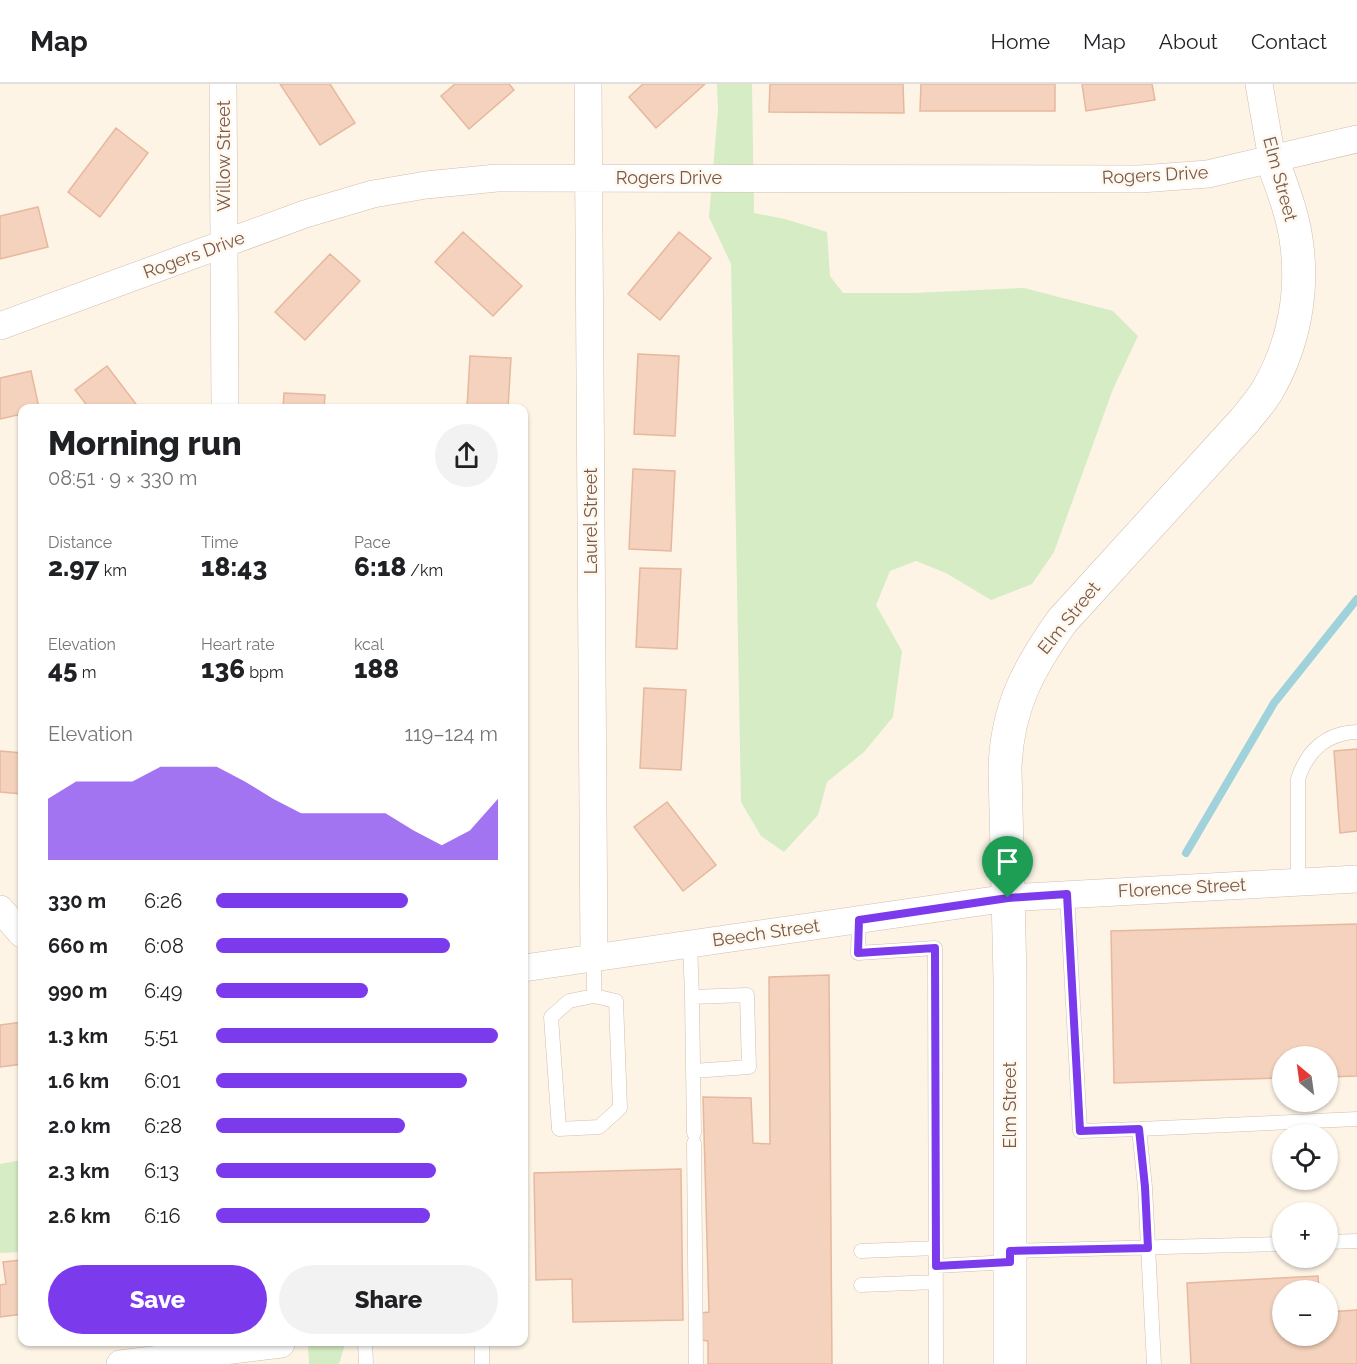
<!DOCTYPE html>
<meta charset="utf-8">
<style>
:root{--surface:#fff;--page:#f2f2f2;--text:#202124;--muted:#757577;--line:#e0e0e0;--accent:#7c3aed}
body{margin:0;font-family:Raleway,sans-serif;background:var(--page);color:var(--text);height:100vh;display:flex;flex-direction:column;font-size:22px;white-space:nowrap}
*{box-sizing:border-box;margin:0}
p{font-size:20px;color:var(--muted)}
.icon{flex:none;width:33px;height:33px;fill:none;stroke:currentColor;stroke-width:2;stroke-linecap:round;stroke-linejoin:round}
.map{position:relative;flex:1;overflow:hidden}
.sheet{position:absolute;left:18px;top:320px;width:510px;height:942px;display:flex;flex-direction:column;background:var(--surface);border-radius:12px;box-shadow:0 2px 4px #0004}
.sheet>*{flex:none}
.needle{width:39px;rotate:331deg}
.tools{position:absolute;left:1272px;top:962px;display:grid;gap:12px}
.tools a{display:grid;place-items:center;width:66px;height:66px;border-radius:50%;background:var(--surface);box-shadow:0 2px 4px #0004;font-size:30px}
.pin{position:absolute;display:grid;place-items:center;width:51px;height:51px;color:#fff;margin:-62px -26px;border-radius:50% 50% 50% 0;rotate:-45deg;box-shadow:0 0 6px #0007}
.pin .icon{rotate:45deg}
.round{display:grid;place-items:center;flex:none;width:63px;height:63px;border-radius:32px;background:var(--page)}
.head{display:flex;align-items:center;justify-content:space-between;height:102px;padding:0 30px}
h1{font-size:33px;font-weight:800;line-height:45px}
.metrics{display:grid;grid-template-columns:repeat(3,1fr);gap:9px;height:102px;padding:6px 30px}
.metrics div{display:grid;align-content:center}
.metrics b{font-size:26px;font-weight:800}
.metrics small{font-size:16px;font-weight:400}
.metrics p{font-size:16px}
.chart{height:168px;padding:12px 30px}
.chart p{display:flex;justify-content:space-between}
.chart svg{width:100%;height:108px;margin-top:6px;fill:var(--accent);opacity:.7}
.button{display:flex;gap:12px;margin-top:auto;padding:12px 30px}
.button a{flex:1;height:69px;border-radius:36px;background:var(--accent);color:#fff;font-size:24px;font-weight:800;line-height:69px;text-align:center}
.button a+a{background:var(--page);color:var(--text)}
ul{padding:0 30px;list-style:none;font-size:20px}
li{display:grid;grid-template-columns:96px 72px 1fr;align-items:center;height:45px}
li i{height:15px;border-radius:8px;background:var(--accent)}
header{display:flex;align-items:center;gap:36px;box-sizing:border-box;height:84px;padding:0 30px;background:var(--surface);border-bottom:2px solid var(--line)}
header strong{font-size:28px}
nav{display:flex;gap:33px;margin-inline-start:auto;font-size:21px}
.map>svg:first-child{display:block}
.green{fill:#d5ecc4}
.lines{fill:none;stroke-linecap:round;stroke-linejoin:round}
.stream{stroke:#9fd2da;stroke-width:8}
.building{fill:#f4d2bd;stroke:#e7b89d;stroke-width:1.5}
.service-casing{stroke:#d2bdae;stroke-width:15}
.minor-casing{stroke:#d2bdae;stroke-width:28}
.tertiary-casing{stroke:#d2bdae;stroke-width:34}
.service{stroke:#fff;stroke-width:14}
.minor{stroke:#fff;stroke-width:27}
.tertiary{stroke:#fff;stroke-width:33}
.route-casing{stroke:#fff;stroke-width:12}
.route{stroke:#7c3aed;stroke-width:8}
.labels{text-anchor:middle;stroke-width:5;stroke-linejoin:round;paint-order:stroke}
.street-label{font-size:18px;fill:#78594a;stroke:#fff8ee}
</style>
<header>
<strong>Map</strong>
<nav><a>Home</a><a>Map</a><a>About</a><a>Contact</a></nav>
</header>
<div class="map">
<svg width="1357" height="1280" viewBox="0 0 1357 1280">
<rect width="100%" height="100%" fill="#fdf4e6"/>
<path class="green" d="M717,0H752L754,129L785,135L827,148L830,192L843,209H913L1024,204L1113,227L1138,252L1113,305L1054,468L1032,500L991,516L946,489L916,477L890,487L876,521L902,567L893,633L864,668L827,698L818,731L784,768L761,752L741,718L731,180L709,133L718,26Z
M22,1076V1168L0,1169V1080Z
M310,1257H346L339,1280H309L308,1262Z"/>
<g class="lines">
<path class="stream" d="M1186,769L1274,619L1357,515"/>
</g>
<path class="building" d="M280,0H330L355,39L320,61Z
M455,0H509L514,6L469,45L441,12Z
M643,0H705L656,44L629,13Z
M770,0H903L904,29L769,28Z
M921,0H1055V27H920Z
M1082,0H1152L1155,16L1086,27Z
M116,44L148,69L100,133L68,108Z
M38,123L48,163L0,175V132Z
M463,148L522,202L493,232L435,178Z
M679,148L711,174L660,236L628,210Z
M330,170L360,197L305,256L275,228Z
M638,270L679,272L675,352L634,350Z
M470,272L511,274L508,324H467Z
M107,282L139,324H89L75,306Z
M31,287L39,324H22V330L0,335V294Z
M284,309L325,311L324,324H283Z
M633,385L675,387L671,467L629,465Z
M640,484L681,485L677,565L636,563Z
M644,604L686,606L681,686L640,684Z
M1357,665V747L1340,749L1334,667Z
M0,667L22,669V710L0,708Z
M667,718L716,781L683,807L634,743Z
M1357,840V992L1328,993V972H1282V994L1114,999L1111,847Z
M829,891L832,1280H708V1257L701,1256L700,1229L709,1228L703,1013L751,1014L753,1059L770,1060L769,893Z
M22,938V980L0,983V941Z
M681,1085L683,1236L573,1238L572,1195L536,1196L534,1089Z
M21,1176L22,1187V1230L0,1233V1201L6,1200L3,1178Z
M1318,1192L1319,1206H1282V1251H1328V1228L1357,1226V1280H1191L1187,1199Z"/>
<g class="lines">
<defs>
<path id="service" d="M1298,798V695C1307,667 1326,649 1357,648
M1067,810L1080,1047L1139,1045L1145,1103L1154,1280
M859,836L858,869L935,864L936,1280
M690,859L692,913L694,1049
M594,873V912L569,917L551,933L559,1045L599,1043L620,1024L616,917L594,912
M692,913L747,911L749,983L693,987
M1139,1045L1357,1035
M694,1059L696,1280
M1328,1158L1357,1157
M861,1167L936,1164
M1010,1167L1282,1160
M936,1182L1010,1178
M861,1201L936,1198
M365,1257L366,1280
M482,1257V1280"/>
<path id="minor" d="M223,0L225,324
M588,0L594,873
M1259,0L1272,75
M0,242L305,130L373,110L426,101L497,94L1140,95L1208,90L1357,55
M0,825L22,850
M524,884L1008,814L1357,795
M120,1280L281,1260"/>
<path id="tertiary" d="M1010,1280V894L1005,684C1007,624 1028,585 1062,537L1245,336C1252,327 1261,317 1267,307C1294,261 1304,207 1296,155C1292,127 1281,101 1272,75"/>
</defs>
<use href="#service" class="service-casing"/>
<use href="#minor" class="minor-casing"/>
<use href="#tertiary" class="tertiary-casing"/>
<use href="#service" class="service"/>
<use href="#minor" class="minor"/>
<use href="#tertiary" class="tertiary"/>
</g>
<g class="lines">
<defs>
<path id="route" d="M1067,810L1080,1047L1139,1045L1145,1103L1148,1164L1010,1167V1178L936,1182L935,864L858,869L859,836L1008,814Z"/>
</defs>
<use href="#route" class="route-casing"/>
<use href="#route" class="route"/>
</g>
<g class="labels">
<g class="street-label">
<text transform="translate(224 72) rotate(-90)" y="6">Willow Street</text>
<text transform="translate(1155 91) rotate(-3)" y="6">Rogers Drive</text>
<text x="669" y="100">Rogers Drive</text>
<text transform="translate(1280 95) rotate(75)" y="6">Elm Street</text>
<text transform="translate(194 171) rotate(-20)" y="6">Rogers Drive</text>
<text transform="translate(591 437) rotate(-90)" y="6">Laurel Street</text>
<text transform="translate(1069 534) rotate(-51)" y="6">Elm Street</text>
<text transform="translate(1182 804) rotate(-3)" y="6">Florence Street</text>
<text transform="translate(766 849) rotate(-8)" y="6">Beech Street</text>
<text transform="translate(1010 1021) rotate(-90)" y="6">Elm Street</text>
</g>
</g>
</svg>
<div class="tools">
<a><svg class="needle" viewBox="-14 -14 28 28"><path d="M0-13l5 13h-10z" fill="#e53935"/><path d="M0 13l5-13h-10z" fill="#757577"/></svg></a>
<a><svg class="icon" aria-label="locate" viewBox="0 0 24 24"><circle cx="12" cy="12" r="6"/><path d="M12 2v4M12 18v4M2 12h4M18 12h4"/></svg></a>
<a>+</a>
<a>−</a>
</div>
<div class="pin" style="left:1008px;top:814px;background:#1e9e55"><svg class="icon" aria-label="arrive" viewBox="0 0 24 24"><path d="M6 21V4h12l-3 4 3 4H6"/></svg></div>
<section class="sheet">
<div class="head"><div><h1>Morning run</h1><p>08:51 · 9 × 330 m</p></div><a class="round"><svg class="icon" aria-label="share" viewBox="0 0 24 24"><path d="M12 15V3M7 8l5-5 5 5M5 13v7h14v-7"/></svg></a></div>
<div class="metrics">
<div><p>Distance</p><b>2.97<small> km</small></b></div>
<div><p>Time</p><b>18:43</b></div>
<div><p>Pace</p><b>6:18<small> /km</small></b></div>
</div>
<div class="metrics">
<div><p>Elevation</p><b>45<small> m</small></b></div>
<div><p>Heart rate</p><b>136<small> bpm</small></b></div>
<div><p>kcal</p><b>188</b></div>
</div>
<div class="chart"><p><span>Elevation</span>119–124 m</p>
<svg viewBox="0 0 160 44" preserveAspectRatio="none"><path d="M0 44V19L10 12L20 12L30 12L40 6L50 6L60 6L70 12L80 19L90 25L100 25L110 25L120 25L130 32L140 38L150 32L160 19V44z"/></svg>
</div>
<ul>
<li><b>330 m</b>6:26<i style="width:68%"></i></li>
<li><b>660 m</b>6:08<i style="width:83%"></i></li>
<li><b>990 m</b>6:49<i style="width:54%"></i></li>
<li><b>1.3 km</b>5:51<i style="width:100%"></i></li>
<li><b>1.6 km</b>6:01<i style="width:89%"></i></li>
<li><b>2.0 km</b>6:28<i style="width:67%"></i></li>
<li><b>2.3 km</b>6:13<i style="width:78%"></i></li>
<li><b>2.6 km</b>6:16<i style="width:76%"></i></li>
</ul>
<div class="button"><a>Save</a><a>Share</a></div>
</section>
</div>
